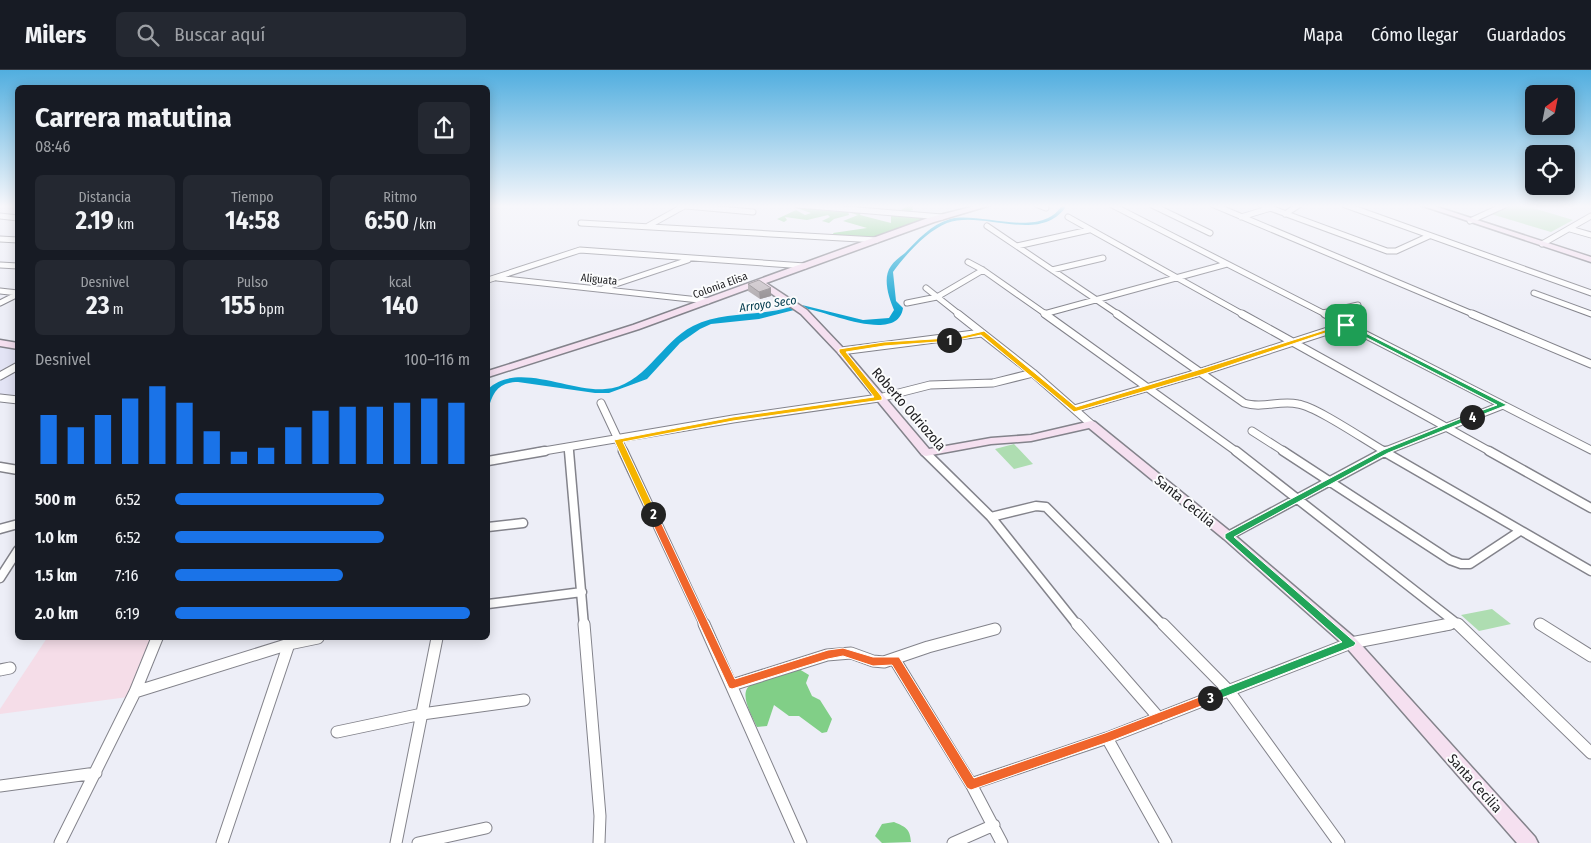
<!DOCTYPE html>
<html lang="es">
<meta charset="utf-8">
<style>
:root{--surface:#171b24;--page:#242831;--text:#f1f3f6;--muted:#9ea1a6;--line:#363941;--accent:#1a73e8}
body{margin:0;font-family:"Fira Sans Condensed",sans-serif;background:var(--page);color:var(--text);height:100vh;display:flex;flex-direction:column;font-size:19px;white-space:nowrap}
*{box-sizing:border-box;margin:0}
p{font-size:16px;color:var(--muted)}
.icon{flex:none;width:28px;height:28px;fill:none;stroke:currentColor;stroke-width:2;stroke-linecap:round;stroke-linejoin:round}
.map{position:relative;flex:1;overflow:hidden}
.drawer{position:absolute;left:15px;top:15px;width:475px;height:555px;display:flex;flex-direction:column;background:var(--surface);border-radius:8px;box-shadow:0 2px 12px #0003}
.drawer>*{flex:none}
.needle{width:32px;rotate:32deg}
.controls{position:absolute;left:1525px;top:15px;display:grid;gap:10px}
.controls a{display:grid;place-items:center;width:50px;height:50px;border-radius:8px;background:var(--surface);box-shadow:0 2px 12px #0003;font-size:25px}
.pin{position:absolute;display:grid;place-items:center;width:42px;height:42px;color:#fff;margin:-21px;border-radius:10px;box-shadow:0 2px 8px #0006}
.km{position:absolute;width:25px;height:25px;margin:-12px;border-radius:50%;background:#222;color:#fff;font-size:14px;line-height:25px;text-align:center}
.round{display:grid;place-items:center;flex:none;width:52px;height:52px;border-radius:8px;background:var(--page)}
.summary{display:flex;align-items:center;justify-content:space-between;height:85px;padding:0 20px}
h1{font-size:28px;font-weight:700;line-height:38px}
.figures{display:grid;grid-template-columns:repeat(3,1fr);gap:8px;height:85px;padding:5px 20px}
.figures div{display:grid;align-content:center;border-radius:8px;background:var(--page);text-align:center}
.figures b{font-size:25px;font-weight:700}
.figures small{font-size:14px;font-weight:400}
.figures p{font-size:14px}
.chart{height:140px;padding:10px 20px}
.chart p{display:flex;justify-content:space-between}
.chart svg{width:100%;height:90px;margin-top:5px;stroke:var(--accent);stroke-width:6}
ul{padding:0 20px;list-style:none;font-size:16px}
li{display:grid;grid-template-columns:80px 60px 1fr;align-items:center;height:38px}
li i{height:12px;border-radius:6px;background:var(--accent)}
header{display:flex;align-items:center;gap:30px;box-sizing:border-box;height:70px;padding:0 25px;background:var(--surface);border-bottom:1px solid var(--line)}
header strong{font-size:24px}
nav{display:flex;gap:28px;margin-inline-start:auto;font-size:18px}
.search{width:350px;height:45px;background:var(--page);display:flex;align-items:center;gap:12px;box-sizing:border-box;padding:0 18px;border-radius:8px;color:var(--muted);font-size:19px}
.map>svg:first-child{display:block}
.built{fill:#e3e4f5}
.industrial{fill:#f5dde8}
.green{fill:#aeddb1}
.forest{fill:#81cf87}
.water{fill:#0ea4d2}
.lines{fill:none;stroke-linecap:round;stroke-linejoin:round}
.street-far3-casing{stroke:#83838b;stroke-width:7}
.street-far2-casing{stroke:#83838b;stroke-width:9}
.street-far1-casing{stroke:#83838b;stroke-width:11}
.street-casing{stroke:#83838b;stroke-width:13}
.secondary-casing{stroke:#83838b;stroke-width:3}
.street-far3{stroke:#fff;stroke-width:5}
.street-far2{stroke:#fff;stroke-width:7}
.street-far1{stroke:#fff;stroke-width:8}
.street{stroke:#fff;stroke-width:11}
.secondary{fill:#f5e0f0;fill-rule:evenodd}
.wall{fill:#a9a3a7}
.shaded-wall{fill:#8a8488}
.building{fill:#c5bdc2;stroke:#8a8488}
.split-1{fill:#f5b400;stroke:#fff}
.split-2{fill:#f5b400;stroke:#fff}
.split-3{fill:#f0652b;stroke:#fff}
.split-4{fill:#22a559;stroke:#fff}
.split-5{fill:#22a559;stroke:#fff}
.labels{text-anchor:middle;stroke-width:4;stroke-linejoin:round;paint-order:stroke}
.far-street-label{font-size:11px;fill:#1d1d20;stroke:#fbfcfd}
.far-water-label{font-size:12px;font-style:italic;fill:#00394c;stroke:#fbfcfd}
.street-label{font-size:14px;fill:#1d1d20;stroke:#fbfcfd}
</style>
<header>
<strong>Milers</strong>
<div class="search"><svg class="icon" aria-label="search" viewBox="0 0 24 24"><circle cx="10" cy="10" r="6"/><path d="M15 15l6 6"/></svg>Buscar aquí</div>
<nav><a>Mapa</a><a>Cómo llegar</a><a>Guardados</a></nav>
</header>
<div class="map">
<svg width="1591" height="773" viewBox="0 0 1591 773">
<rect width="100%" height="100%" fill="#edeef7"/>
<path class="built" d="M0,276L17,278V330L0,328Z"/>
<path class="industrial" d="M47,568H153L128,627L0,644V639Z"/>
<path class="green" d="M1508,135H1523L1573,150L1551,162L1491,144Z
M1014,374L1033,394L1014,399L995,379Z
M1492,539L1511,554L1479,561L1461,545Z"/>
<path class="forest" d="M909,135H915L912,138L913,140L907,142L925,148L918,157L890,162L875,168L835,167L833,163L867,158L843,151L858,145L851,143L849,140L861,142L860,145L891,153V146L904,143L898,142Z
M797,136C809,136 819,139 831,141C837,142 842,140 848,141L849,145L834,149L829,153L822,151L830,147L828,145L807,150L785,147L787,150L784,152L777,149L796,140L805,145L811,143L794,137Z
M799,599L809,605L806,613L812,626L820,630L832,649L827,662L822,663L799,646H789L774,635L767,656L757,657C753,648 743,631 746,621C750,607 786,602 799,599Z
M894,752C906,757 910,759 911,772L882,773L875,766L882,754Z"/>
<path class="water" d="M1062,135H1067C1041,176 983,139 947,153C927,161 905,185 893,202L896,231L903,238C898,274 828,242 808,239L802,235L863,250L889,248L894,240C889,228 882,208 891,196C894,191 900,187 905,183C918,170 930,155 950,149C980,141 1042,170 1062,135Z
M790,237L794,240L759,249L711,254L700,259L680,273L647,309L609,323H595L518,312C499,312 492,322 488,341V319C517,291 570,322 605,319C644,317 661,272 693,256C723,241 758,247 790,237Z"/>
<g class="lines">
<defs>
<path id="street-far3" d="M798,135L942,147
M1038,135L1046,138
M1112,135L1327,245
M1152,135L1210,163
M1214,135L1475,245
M1262,135L1387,181H1396L1429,166
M1345,135L1591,223
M686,136L753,142
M1285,144L1299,135
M0,146L18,148
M1068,147L1244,245
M1241,147L1271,138
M1470,151L1505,135
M581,153L877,170
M648,156L686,135
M987,156L1119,245
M1570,159L1591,165
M0,169L18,170
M1542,174L1591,146
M1017,176L1089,160
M968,192L983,200L1047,245
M0,195L18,196
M1052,200L1103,188
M497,208L708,231
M488,210L580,180L805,196
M604,218L688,190
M926,218L960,245
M0,221L18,223
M1534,223L1591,244
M0,233L18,224
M907,233L937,227L983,200
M1323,243L1358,235
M1044,244L1227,194"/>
<path id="street-far2" d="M958,244L1033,303L1091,354
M1045,244L1237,382
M1117,244L1244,333C1262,339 1279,330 1298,334C1317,337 1366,371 1386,382
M1242,244L1491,382
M1325,244L1591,380
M1472,244L1591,294
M841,281L982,263
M0,306L18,296
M0,328L18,330
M601,333L624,382
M1074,339L1201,302L1346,255
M1252,361L1285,382
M569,377V382
M538,382L733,349L879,328L930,315L993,313L1033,303
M1383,382L1503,335"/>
<path id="street-far1" d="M569,381L584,556
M623,381L705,556
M1236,381L1460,556
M1283,381L1450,490L1461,494H1470L1520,461
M1383,381L1591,501
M1489,381L1591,438
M926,383L991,447L1078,556
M488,391L545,381
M0,397L18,400
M991,447L1036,436L1046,437L1164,556
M488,457L523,453
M0,459L18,454
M1228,466L1386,381
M0,508L18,480
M488,534L582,522
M1539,554L1542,556
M1443,556L1457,553"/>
<path id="street" d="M584,554L600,746L599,773
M704,554L801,773
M1077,554L1159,648
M1163,554L1229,621L1339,773
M1458,554L1591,683
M1540,554L1591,586
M895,590L971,714
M0,600L10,598
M732,615L827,585L851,583L873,591L884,592L928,577L995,559
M135,622L289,574L318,568
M337,662L422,644L524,630
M1107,668L1166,773
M0,716L96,703
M60,773L135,622L157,568
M222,773L291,568
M396,773L437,568
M418,773L486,758
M953,773L994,755
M1002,773L971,714L1107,668L1351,573L1450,554"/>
<path id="secondary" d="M979,135H991L934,152L766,213L807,240L844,279L929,379L991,368L1031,365L1091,351L1095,352L1232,463L1356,569L1535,767L1538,773H1517L1346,577L1224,469L1089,358L1031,371L991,374L926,386L922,385L838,283L801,244L759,215L639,259L488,307V301L633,255L928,148Z
M1420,135H1431L1591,187V192Z
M0,270L18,273V279L0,276Z"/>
</defs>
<use href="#street-far3" class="street-far3-casing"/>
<use href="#street-far2" class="street-far2-casing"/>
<use href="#street-far1" class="street-far1-casing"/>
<use href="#street" class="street-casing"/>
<use href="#secondary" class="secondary-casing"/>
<use href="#street-far3" class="street-far3"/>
<use href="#street-far2" class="street-far2"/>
<use href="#street-far1" class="street-far1"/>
<use href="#street" class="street"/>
<use href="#secondary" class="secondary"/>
</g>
<path class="wall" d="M748,214L771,218V226L760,229L748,221Z"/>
<path class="shaded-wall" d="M771,218V226L760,229L759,222Z"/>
<path class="building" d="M759,210L771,218L759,222L748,214Z"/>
<linearGradient id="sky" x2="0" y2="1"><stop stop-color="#51aedf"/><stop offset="0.56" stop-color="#f7f7fb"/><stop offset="1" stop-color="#f7f7fb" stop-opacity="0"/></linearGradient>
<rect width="1591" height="243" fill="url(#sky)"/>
<path class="split-1" d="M1344,254L1349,255L1204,304L1074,342L981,265L949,272L946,270L984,261L1076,337L1198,300Z"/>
<path class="split-2" d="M949,268L951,271L884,276L846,282L882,327V330L733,351L623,372L657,444L656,446L648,444L614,370L733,347L874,327L839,282V279L884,272Z"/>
<path class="split-3" d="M653,441L657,444L735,609L828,580L843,578L873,587H899L974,708L1105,663L1210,623L1216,628L1214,631L1111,671L971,720L967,718L892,595L873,596L843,586L828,589L732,619L729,618L648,444Z"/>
<path class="split-4" d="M1472,344L1475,347L1474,348L1388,383L1234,467L1356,573L1354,576L1214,631H1206V625L1342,572L1225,468V464L1383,380Z"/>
<path class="split-5" d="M1344,254H1348L1507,335L1474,348H1469V345L1497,335L1344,256Z"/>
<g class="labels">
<g class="far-street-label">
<text transform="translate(599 209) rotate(6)" y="4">Aliguata</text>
<text transform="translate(720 215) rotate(-20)" y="4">Colonia Elisa</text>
</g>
<g class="far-water-label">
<text transform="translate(768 234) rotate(-8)" y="4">Arroyo Seco</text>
</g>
<g class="street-label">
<text transform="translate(909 339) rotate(49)" y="5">Roberto Odriozola</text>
<text transform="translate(1185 431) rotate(39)" y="5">Santa Cecilia</text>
<text transform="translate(1475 713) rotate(48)" y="5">Santa Cecilia</text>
</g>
</g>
</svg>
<div class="controls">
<a><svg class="needle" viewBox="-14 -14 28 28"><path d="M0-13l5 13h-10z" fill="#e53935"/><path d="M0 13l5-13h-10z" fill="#9ea1a6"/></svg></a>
<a><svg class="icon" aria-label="locate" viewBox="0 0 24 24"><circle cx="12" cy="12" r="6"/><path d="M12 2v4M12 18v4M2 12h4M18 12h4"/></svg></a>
</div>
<div class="pin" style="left:1346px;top:255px;background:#1e9e55"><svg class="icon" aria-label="arrive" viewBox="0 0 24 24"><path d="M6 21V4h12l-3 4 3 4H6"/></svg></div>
<b class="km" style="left:949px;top:270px">1</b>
<b class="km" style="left:653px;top:444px">2</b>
<b class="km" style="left:1210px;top:628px">3</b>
<b class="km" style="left:1472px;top:347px">4</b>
<section class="drawer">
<div class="summary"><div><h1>Carrera matutina</h1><p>08:46</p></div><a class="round"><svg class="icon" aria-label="share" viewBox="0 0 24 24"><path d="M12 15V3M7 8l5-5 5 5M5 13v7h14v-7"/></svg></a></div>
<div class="figures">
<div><p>Distancia</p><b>2.19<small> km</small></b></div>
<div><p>Tiempo</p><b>14:58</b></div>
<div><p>Ritmo</p><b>6:50<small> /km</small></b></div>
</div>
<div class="figures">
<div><p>Desnivel</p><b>23<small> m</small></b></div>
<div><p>Pulso</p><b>155<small> bpm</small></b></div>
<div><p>kcal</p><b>140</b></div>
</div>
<div class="chart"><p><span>Desnivel</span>100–116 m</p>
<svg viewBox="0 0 160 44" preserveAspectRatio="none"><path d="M5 44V20M15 44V26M25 44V20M35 44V12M45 44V6M55 44V14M65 44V28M75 44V38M85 44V36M95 44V26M105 44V18M115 44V16M125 44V16M135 44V14M145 44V12M155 44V14"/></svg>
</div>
<ul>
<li><b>500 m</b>6:52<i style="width:71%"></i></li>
<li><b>1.0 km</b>6:52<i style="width:71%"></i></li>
<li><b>1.5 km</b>7:16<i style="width:57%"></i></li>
<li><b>2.0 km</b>6:19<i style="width:100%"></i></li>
</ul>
</section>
</div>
